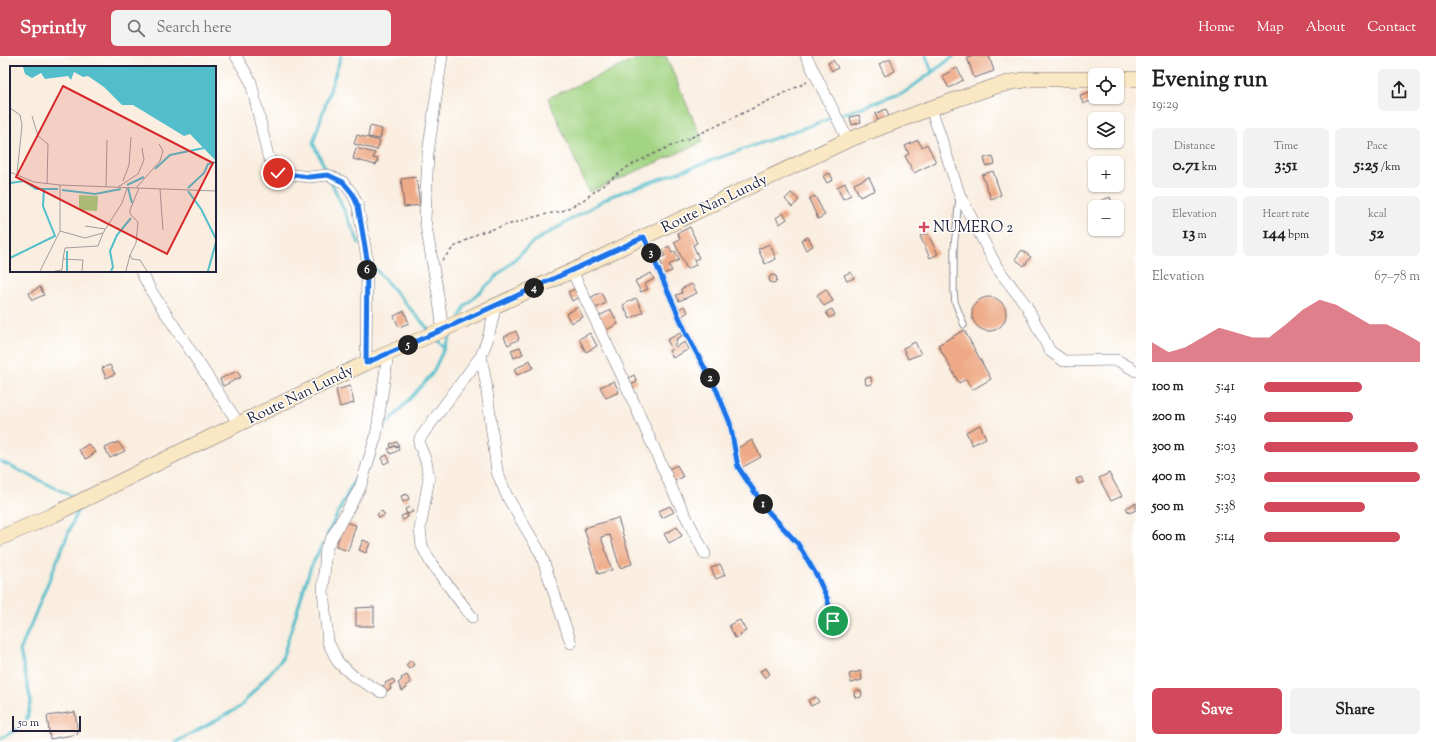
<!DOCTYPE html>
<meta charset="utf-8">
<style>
:root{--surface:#fff;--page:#f2f2f2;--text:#202124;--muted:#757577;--accent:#d1495b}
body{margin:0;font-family:"Sorts Mill Goudy",serif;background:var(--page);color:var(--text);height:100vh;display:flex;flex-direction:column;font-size:15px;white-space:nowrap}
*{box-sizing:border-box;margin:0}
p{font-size:13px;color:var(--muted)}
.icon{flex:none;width:22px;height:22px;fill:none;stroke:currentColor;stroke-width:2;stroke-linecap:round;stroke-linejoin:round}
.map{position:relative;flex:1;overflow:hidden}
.details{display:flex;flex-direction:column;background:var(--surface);width:300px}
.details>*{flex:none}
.buttons{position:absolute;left:1088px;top:12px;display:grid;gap:8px}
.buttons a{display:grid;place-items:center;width:36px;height:36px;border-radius:6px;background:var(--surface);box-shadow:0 1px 3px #0004;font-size:20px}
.scale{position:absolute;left:12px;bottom:10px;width:69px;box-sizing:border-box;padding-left:4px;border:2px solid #22223b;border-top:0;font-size:11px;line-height:14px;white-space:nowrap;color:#22223b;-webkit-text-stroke:3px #fff;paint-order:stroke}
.pin{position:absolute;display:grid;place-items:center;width:34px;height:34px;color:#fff;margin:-17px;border:2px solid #fff;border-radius:50%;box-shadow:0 1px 4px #0007}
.km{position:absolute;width:20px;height:20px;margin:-10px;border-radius:50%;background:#222;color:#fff;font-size:11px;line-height:20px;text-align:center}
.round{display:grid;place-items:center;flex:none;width:42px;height:42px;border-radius:6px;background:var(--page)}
.headline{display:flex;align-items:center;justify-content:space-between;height:68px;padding:0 16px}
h1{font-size:22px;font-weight:700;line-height:30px}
.stats{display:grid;grid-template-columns:repeat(3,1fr);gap:6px;height:68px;padding:4px 16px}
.stats div{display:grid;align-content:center;border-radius:6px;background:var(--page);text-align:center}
.stats b{font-size:17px;font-weight:700}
.stats small{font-size:11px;font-weight:400}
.stats p{font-size:11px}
.chart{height:112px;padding:8px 16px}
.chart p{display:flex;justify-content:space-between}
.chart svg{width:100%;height:72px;margin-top:4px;fill:var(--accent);opacity:.7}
.primary-button{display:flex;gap:8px;margin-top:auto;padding:8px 16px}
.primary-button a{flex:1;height:46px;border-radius:6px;background:var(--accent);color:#fff;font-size:16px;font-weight:700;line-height:46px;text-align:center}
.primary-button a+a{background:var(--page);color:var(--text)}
ul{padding:0 16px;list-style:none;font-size:13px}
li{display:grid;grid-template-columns:64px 48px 1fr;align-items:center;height:30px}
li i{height:10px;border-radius:5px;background:var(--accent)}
header{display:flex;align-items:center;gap:24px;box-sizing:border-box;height:56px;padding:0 20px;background:var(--accent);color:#fff}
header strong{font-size:19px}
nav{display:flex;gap:22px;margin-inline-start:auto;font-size:14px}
.search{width:280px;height:36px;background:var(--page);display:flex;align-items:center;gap:10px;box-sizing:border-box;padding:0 14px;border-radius:6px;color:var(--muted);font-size:15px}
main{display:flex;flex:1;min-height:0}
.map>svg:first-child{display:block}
.green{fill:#a3d483;stroke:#627b5f}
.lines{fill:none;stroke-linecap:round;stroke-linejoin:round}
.stream{stroke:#52becc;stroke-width:3}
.building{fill:#eeaa86}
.lane-casing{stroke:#6d6975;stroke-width:7}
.street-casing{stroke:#6d6975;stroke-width:12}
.secondary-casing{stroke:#6d6975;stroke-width:16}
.path{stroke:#6d6975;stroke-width:1.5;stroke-dasharray:3 3;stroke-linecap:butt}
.lane{stroke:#fff;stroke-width:5.5}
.street{stroke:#fff;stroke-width:11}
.secondary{stroke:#fae7c3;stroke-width:15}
.route-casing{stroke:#fff;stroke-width:8}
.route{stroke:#1a73e8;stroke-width:5}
.poi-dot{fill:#d1495b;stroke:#fff;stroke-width:1.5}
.labels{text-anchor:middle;stroke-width:3;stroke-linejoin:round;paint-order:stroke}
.street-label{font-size:15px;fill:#22223b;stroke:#fff}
.poi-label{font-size:15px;fill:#22223b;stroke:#fff;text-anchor:start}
.inset-river{fill:none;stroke:#52becc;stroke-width:2}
.inset-road{fill:none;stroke:#a39c9e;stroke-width:1}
.view{fill:#d62828;fill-opacity:0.15;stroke:#d62828;stroke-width:2}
.inset-edge{fill:none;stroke:#22223b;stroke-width:2}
</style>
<header>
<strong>Sprintly</strong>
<div class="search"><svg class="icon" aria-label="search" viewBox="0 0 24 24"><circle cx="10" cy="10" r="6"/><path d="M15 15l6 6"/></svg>Search here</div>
<nav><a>Home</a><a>Map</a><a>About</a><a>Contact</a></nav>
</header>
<main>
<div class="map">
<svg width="1136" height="686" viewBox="0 0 1136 686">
<rect width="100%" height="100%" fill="#fff"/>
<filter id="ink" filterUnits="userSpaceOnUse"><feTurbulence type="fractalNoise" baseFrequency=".025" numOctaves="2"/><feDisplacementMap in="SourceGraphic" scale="8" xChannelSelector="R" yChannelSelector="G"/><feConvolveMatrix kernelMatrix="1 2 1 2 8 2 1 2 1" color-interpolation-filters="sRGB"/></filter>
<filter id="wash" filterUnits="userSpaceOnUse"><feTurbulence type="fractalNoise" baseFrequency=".012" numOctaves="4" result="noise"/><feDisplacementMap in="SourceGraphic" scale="16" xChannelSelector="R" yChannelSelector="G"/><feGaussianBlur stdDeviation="0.9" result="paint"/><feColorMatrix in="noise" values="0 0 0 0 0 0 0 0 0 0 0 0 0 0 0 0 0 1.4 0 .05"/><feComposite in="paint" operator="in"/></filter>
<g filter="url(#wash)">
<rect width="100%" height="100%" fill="#f9eee0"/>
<path class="green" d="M644,0H666L703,86L589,136L548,42Z"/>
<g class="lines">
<path class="stream" d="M926,0L932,16
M327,116L313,87L341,0
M330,123L359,187
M371,208L429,274
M460,260L465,250L533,186L611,140L905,36L954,0
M435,281L444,292
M380,376L432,318L452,276
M0,405L76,442
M327,479L361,411
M0,683L16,674L27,663L31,645L20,595L79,451
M176,686L240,651L282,603L310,513L322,489"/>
</g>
<g id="blocks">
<path class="building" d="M971,0H989L994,15L974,22L967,1Z
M890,3L895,15L885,20L879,8Z
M833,4L838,12L832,15L828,7Z
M957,12L963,24L949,32L942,20Z
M1090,36L1093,44L1083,48L1080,39Z
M886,53L889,61L879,66L875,58Z
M859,59L861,66L852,69L850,61Z
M370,70L382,73L380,83L368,81Z
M357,79L380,85L377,94L354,88Z
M918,84L922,91L927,88L936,106L914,117L905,100L909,98L905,90Z
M356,92L375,97L373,102L378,103L376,109L353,103Z
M993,100L995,108L986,110L984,102Z
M993,115L1001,139L991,143L982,119Z
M830,117L833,124L827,127L823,120Z
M416,121L420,149L404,151L401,123Z
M869,121L875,134L860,141L854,128Z
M845,127L851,139L843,143L837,131Z
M791,137L799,144L792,151L785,143Z
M815,140L825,159L818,163L809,143Z
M1110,141L1113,150L1102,151L1100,145Z
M783,157L787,163L780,168L776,162Z
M690,171L697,187L693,189L699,202L694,204L696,209L687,213L674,186L680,183L678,177Z
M927,177L938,198L930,202L920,180Z
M808,181L813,190L806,194L801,184Z
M770,188L776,203L765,208L758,193Z
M669,190L672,197L675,195L679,204L669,209L672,215L663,218L660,210L662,209L659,202L665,200L662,194Z
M1022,194L1031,201L1024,210L1015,203Z
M851,216L854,222L847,225L844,219Z
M651,217L654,223L645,228L648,233L641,236L635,225Z
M769 223a4 4 0 1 1 8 0a4 4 0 1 1-8 0Z
M692,228L697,237L679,245L676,239L682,237L681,233Z
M40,231L44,239L32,244L29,237Z
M577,232L581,241L572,245L568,236Z
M826,233L833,245L824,250L817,239Z
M601,236L606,247L594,253L588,243Z
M972 258a17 17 0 1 1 34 0a17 17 0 1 1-34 0Z
M636,242L643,256L630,263L623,249Z
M684,250L688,256L682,260L678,254Z
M578,251L583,261L571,267L566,258Z
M832,253L835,259L829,262L826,256Z
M611,254L618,268L602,276L595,262Z
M404,255L409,267L399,271L394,260Z
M964,274L991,323L972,334L966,323L959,327L938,289Z
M516,275L519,283L508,289L504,281Z
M590,277L597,290L586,296L579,283Z
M680,277L682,280L676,283L677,286L674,288L676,291L685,286L689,293L673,302L669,295L672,293L667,284Z
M915,286L921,298L908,303L903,292Z
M520,291L523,298L514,302L511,294Z
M530,304L533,312L517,319L514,313L525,308V307Z
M110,309L115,318L106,322L102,312Z
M237,315L241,321L223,330L220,323Z
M634,319L637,326L629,330L625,324Z
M871,321L872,328L866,329L865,322Z
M614,325L619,336L606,342L600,331Z
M350,330L354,347L340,351L336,334Z
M980,369L986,382L972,389L966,376Z
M752,384L761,401L741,412L736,393Z
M118,386L125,395L110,402L105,392Z
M397,386L399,390L396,391L395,390L391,391L390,388L392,387V388Z
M88,388L96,396L86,403L79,394Z
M395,390L396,392L398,391L399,394L391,398L388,393Z
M387,399L390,405L384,408L381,402Z
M677,409L683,421L672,426L667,414Z
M1109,417L1122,440L1111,445L1099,422Z
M1081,421L1084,426L1078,428L1076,423Z
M407,438L409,443L403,446L401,440Z
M1136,447V454L1129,457L1126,452Z
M670,450L674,456L662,462L659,455Z
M410,451L413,456L407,458L405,453Z
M382,455L385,459L379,462L377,458Z
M407,458L408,461L403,464L401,460Z
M618,462L632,508L620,512L610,479L601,481L612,514L598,518L584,472Z
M344,466L356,469L348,495L336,491Z
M677,471L682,480L669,487L664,478Z
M363,484L370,487L366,497L359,494Z
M720,508L725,519L716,523L711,512Z
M374,551V570H356V552Z
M740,564L746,575L740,578L741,580L735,582L729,569Z
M411,604L414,609L409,613L406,609Z
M766,612L770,618L765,622L760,615Z
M861,615L862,624L851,627L849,618Z
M407,619L411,627L405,630L407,632L402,635L398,627L402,624L401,622Z
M393,623L395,627L390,629L391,633L384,636L381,631L386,628L385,627Z
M854 638a4 4 0 1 1 8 0a4 4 0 1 1-8 0Z
M816,641L819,646L811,650L808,644Z
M75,656L78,678L50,683L47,660Z"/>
</g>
</g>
<g filter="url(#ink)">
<use href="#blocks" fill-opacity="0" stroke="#6d6975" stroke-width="1"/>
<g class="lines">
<defs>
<path id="lane" d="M959,142L954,192V236L955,246L964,269
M644,181L687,279L717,335L730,367L738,411L766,453L798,488L817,520L827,542L833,565"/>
<path id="street" d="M236,0L251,26L268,100L278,117L309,121L328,119L343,126L352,137L358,150L367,203L366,307
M806,0L848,84
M931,52L960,140L998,213L1026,249L1050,295L1064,305L1117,304L1136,315
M141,215L151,235L239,368
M572,215L622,320L673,435L705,498
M442,274L441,259L437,233L425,164L428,97L442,0
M481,300L486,327L497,416L507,440L541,498L571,587
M472,561L431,507L422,490L420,473L429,422L426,405L419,388L420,382L481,300L488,282L496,249
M381,636L353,620L338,606L328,586L323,534L326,492L360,432L376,380L388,298"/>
<path id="secondary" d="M1117,23H1136
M0,482L53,459L186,393L366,307L442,274L572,215L848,84L931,52L993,31L1012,26L1031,23H1095"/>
</defs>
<use href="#lane" class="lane-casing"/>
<use href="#street" class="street-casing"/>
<use href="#secondary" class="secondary-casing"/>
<path class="path" d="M442,204L454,191L479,177L538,160L562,155L582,145L629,110L653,98L708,74L807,26"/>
<use href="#lane" class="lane"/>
<use href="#street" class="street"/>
<use href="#secondary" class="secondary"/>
</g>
</g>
<g class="lines" filter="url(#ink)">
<defs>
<path id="route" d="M278,117L309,121L328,119L343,126L352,137L358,150L367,203L366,307L442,274L644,181L687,279L717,335L730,367L738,411L766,453L798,488L817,520L827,542L833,565"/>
</defs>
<use href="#route" class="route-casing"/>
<use href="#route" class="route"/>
</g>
<path class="poi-dot" d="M922 165h4v4h4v4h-4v4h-4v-4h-4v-4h4z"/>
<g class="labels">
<g class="street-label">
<text transform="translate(714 147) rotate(-26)" y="5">Route Nan Lundy</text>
<text transform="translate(300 338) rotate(-26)" y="5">Route Nan Lundy</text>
</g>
<g class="poi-label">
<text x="933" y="176">NUMERO 2</text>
</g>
</g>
<g transform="translate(10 10)">
<rect width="206" height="206" fill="#f9eee0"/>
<path d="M69,129L88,130L87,145L69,144Z" fill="#a3d483"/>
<path d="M13,1H206V95L180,68L174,70L123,39H112L94,21L78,10L73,11L64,6L61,14L58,10L35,13L31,7L22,12L15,8Z" fill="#52becc"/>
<path class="inset-river" d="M145,103L160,89L194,82M0,117L14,115L26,123H48M117,119L134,111M118,122L122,137M178,122L194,107L198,98L206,96M52,124L85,128L111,123M178,125L191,143L206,173M0,192L45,170L33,140L34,123M57,205V185M101,205L103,201L100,185L107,169L121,152M198,205L206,176"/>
<path class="inset-road" d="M0,42L10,49L12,59L7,108M22,50L28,70L38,78L37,118M0,106L24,116L50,119L206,125M113,115L119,99L121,71M96,121L97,74M108,121L128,108L134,94L132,82M126,122L150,95L153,85L149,78M129,122L120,144V148L128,156L126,177L120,189L122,193L130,194L137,205M150,123L153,164M75,160L95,163M50,165V119M30,205L50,165L75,172L93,167L112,137L117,122M45,205L52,204L53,193M72,205L73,194L53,193L55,182L88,180L93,167M116,205L120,189"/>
<path class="view" d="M53,20L203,97L157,188L6,111Z"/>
<rect width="206" height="206" class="inset-edge"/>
</g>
</svg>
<div class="buttons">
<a><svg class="icon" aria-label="locate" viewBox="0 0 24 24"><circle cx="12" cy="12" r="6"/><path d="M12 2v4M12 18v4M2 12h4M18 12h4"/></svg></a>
<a><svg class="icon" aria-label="layers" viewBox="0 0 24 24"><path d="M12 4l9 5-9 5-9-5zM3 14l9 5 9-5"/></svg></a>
<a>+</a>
<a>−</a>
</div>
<div class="scale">50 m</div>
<div class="pin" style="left:833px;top:565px;background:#1e9e55"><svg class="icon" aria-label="arrive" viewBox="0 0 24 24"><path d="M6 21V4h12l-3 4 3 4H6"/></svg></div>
<div class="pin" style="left:278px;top:117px;background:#d93025"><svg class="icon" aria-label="check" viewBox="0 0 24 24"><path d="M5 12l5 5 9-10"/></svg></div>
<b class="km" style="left:763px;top:448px">1</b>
<b class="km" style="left:710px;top:322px">2</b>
<b class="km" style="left:651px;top:197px">3</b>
<b class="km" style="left:534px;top:232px">4</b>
<b class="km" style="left:408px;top:289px">5</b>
<b class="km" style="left:367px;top:214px">6</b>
</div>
<section class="details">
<div class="headline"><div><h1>Evening run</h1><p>19:29</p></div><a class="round"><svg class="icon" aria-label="share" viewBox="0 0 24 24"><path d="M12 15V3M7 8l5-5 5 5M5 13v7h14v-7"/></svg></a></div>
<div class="stats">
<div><p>Distance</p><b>0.71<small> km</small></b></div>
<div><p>Time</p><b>3:51</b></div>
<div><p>Pace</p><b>5:25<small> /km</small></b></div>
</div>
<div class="stats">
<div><p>Elevation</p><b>13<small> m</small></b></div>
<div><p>Heart rate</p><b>144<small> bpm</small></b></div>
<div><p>kcal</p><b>52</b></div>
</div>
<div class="chart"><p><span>Elevation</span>67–78 m</p>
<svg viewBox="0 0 160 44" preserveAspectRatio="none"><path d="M0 44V32L10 38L20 35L30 29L40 23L50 26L60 29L70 29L80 21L90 12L100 6L110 9L120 15L130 21L140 21L150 26L160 32V44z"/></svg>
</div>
<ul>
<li><b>100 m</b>5:41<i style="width:63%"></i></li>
<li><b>200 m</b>5:49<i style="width:57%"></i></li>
<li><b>300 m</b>5:03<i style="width:99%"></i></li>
<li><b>400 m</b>5:03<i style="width:100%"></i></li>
<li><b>500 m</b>5:38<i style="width:65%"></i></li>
<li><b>600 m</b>5:14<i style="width:87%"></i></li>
</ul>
<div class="primary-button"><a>Save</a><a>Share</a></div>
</section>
</main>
